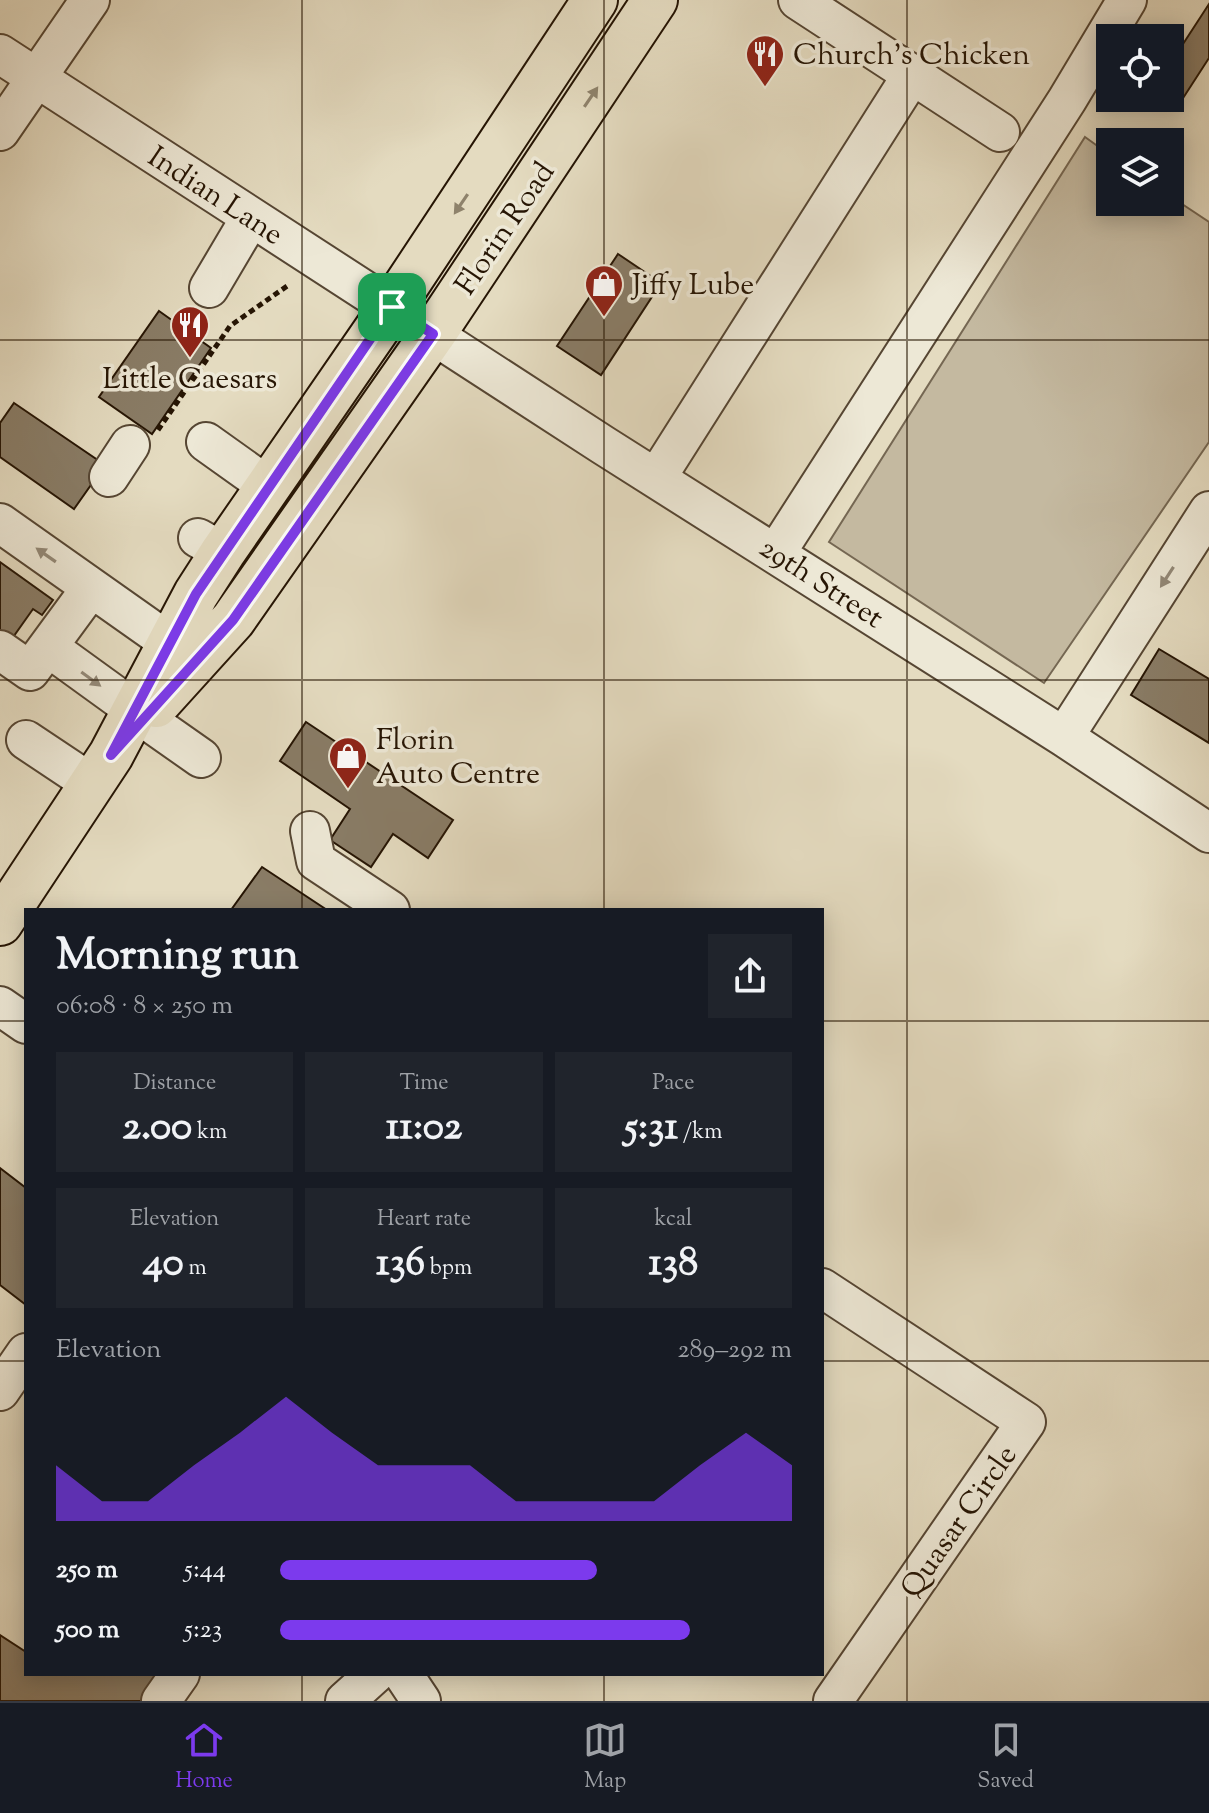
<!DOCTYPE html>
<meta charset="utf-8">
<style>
:root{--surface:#171b24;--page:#20242c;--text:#f1f3f6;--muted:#9ea1a6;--line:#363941;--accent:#7c3aed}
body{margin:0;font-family:"Sorts Mill Goudy",serif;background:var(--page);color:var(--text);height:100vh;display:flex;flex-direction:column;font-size:30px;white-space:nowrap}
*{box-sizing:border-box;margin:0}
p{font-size:26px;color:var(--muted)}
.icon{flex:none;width:44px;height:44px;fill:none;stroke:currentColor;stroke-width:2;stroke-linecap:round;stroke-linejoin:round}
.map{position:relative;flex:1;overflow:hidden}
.panel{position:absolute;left:24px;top:908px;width:800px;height:768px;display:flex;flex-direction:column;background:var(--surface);border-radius:0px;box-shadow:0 4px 20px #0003}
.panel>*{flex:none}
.buttons{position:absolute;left:1096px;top:24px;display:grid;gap:16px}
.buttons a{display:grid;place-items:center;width:88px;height:88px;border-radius:0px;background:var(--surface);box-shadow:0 4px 20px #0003;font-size:40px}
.pin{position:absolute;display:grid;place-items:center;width:68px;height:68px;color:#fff;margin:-34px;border-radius:16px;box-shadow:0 4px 12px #0006}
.round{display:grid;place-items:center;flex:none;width:84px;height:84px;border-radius:0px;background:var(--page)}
.summary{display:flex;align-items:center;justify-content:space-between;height:136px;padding:0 32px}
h1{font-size:44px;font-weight:700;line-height:60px}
.figures{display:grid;grid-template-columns:repeat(3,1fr);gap:12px;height:136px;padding:8px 32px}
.figures div{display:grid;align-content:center;border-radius:0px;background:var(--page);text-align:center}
.figures b{font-size:40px;font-weight:700}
.figures small{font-size:22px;font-weight:400}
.figures p{font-size:22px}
.chart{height:224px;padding:16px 32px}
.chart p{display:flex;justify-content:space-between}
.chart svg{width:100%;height:144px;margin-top:8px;fill:var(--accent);opacity:.7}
ul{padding:0 32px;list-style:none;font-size:26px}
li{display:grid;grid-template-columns:128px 96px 1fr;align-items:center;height:60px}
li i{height:20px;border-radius:10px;background:var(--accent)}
.tab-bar{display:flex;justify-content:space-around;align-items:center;height:112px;border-top:2px solid var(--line);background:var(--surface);font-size:22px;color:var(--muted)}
.tab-bar a{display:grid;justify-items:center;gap:4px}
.tab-bar .active{color:var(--accent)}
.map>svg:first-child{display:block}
.green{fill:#c4b9a0;stroke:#756752;stroke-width:2}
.building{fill:#897c66;stroke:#261504;stroke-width:2}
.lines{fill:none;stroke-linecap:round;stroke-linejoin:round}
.minor-casing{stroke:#564633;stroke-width:42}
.major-casing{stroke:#261504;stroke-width:48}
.path{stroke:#261504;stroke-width:5;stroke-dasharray:6 4;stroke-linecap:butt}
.minor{stroke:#ede8d6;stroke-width:38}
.major{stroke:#e4dbc0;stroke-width:44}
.oneway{fill:#8e826b}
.oneway2{fill:#938978}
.route-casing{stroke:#fff;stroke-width:16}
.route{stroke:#7c3aed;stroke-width:10}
.grid{fill:none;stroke:#261504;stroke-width:2;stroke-opacity:0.55}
.labels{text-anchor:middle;stroke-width:7;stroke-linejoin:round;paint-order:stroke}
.poi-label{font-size:30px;fill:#261504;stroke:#ede8d6;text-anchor:start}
.street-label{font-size:30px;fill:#261504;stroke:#ede8d6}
</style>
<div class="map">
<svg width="1209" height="1701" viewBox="0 0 1209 1701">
<rect width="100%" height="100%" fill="#e4dbc0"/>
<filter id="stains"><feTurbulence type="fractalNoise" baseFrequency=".0025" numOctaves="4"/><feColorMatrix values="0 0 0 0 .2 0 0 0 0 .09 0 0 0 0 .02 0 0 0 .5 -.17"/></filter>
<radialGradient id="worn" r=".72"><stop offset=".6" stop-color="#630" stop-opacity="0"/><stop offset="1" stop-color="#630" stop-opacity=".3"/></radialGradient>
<path class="green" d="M1085,137L1110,155V202H1170V196L1209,222V442L1044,683L829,542Z"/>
<path class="building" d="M1209,4V58L1176,109L1158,98H1170V64Z
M618,254L661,283L601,375L557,346Z
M159,311L211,348L152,434L99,397Z
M14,403L105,465L74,509L0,457V423Z
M0,562L53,600L42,615L33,609L11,640L0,632Z
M1159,649L1209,679V743L1131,695Z
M306,722L453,820L428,858L393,834L371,867L330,840L350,809L280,761Z
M262,867L327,910H231Z
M0,1168L26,1188V1305L0,1285Z
M0,1635L26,1652V1674H162L143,1701H0Z"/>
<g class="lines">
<defs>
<path id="minor" d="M798,0L1000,132
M0,54L603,445L1064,737L1209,833
M0,131L90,0
M209,288L251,217
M206,442L269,487
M109,477L130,445
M657,477L912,75
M0,523L170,643
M198,538L223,552
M776,553L1067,100L1127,0
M48,647L135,710
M0,650L30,671L91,588
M144,718L201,758
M1064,737L1209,511
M26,740L92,784
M310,831L316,861L390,910
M0,1006L26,1024
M822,1288L1026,1422L833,1701
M0,1391L26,1353
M403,1674L421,1701
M161,1701L180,1674
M345,1701L375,1674"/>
<path id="major" d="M156,705L233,620L433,334L655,0
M0,923L111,755L196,594L223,552L392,307L595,0"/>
</defs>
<use href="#minor" class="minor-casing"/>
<use href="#major" class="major-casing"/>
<path class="path" d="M158,430L230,326L290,284"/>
<use href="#minor" class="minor"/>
<use href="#major" class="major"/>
</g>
<defs><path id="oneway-solid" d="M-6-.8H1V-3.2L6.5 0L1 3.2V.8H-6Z" transform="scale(2)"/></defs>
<g class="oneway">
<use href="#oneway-solid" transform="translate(591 97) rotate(-56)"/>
<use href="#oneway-solid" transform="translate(461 204) rotate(124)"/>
</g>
<g class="oneway2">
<use href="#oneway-solid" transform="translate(46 555) rotate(-145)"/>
<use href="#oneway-solid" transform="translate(1167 577) rotate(123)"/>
<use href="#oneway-solid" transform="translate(91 679) rotate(36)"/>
</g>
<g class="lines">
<defs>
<path id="route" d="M392,307L433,334L233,620L111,755L196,594Z"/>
</defs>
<use href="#route" class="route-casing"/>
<use href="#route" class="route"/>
</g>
<path class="grid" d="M302,0V910M604,0V910M907,0V1701M0,340H1209M0,680H1209M0,1021H26M822,1021H1209M0,1361H26M822,1361H1209M302,1674V1701M604,1674V1701"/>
<defs>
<symbol id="restaurant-pin" viewBox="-11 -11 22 30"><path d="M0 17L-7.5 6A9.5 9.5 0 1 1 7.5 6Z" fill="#8f2418" stroke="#ede8d6"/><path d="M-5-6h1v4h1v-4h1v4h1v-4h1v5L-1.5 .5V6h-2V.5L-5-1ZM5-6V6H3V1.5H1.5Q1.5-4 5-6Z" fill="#fff"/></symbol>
<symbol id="shop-pin" viewBox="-11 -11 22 30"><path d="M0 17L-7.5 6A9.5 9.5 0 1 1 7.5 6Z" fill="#8f2418" stroke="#ede8d6"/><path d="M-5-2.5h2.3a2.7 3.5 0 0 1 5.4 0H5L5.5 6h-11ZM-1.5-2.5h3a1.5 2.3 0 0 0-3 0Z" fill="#fff"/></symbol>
</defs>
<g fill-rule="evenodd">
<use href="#restaurant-pin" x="743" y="32" width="44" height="60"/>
<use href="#shop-pin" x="582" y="262" width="44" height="60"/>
<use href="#restaurant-pin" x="168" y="303" width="44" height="60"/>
<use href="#shop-pin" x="326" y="734" width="44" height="60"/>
</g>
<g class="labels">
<g class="poi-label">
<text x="793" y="64">Church's Chicken</text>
<text x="632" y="294">Jiffy Lube</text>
<text x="190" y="388" text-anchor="middle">Little Caesars</text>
<text x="376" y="749">Florin<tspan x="376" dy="34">Auto Centre</tspan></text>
</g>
<g class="street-label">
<text transform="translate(216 195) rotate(33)" y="10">Indian Lane</text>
<text transform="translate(504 228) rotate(-56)" y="10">Florin Road</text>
<text transform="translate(822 582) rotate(33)" y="10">29th Street</text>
<text transform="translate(958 1521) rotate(-55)" y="10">Quasar Circle</text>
</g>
</g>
<rect width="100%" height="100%" filter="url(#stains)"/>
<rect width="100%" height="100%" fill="url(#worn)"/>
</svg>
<div class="buttons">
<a><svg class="icon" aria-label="locate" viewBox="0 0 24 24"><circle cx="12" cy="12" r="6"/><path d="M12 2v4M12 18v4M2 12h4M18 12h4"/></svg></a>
<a><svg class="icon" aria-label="layers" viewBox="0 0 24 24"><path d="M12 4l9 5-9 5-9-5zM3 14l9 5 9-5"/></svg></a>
</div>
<div class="pin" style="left:392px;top:307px;background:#1e9e55"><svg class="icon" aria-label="arrive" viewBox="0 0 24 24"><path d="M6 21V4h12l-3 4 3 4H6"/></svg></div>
<section class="panel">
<div class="summary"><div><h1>Morning run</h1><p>06:08 · 8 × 250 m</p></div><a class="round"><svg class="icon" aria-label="share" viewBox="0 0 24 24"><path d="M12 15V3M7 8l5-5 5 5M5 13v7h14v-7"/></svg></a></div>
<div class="figures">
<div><p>Distance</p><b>2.00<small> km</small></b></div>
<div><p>Time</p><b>11:02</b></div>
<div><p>Pace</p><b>5:31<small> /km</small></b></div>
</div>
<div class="figures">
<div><p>Elevation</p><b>40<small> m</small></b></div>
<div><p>Heart rate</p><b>136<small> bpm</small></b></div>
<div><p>kcal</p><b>138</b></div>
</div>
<div class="chart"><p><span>Elevation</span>289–292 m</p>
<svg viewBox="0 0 160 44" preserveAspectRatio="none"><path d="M0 44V27L10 38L20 38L30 27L40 17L50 6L60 17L70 27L80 27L90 27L100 38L110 38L120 38L130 38L140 27L150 17L160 27V44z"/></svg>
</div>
<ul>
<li><b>250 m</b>5:44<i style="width:62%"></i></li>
<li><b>500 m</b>5:23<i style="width:80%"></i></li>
</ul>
</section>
</div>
<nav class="tab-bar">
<a class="active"><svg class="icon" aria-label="home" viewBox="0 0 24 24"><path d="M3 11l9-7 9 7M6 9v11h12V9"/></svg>Home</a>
<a><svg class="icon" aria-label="map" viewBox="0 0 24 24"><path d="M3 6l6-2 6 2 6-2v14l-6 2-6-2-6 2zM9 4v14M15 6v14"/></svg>Map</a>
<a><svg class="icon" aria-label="saved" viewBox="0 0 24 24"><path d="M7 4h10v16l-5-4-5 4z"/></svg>Saved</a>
</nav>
